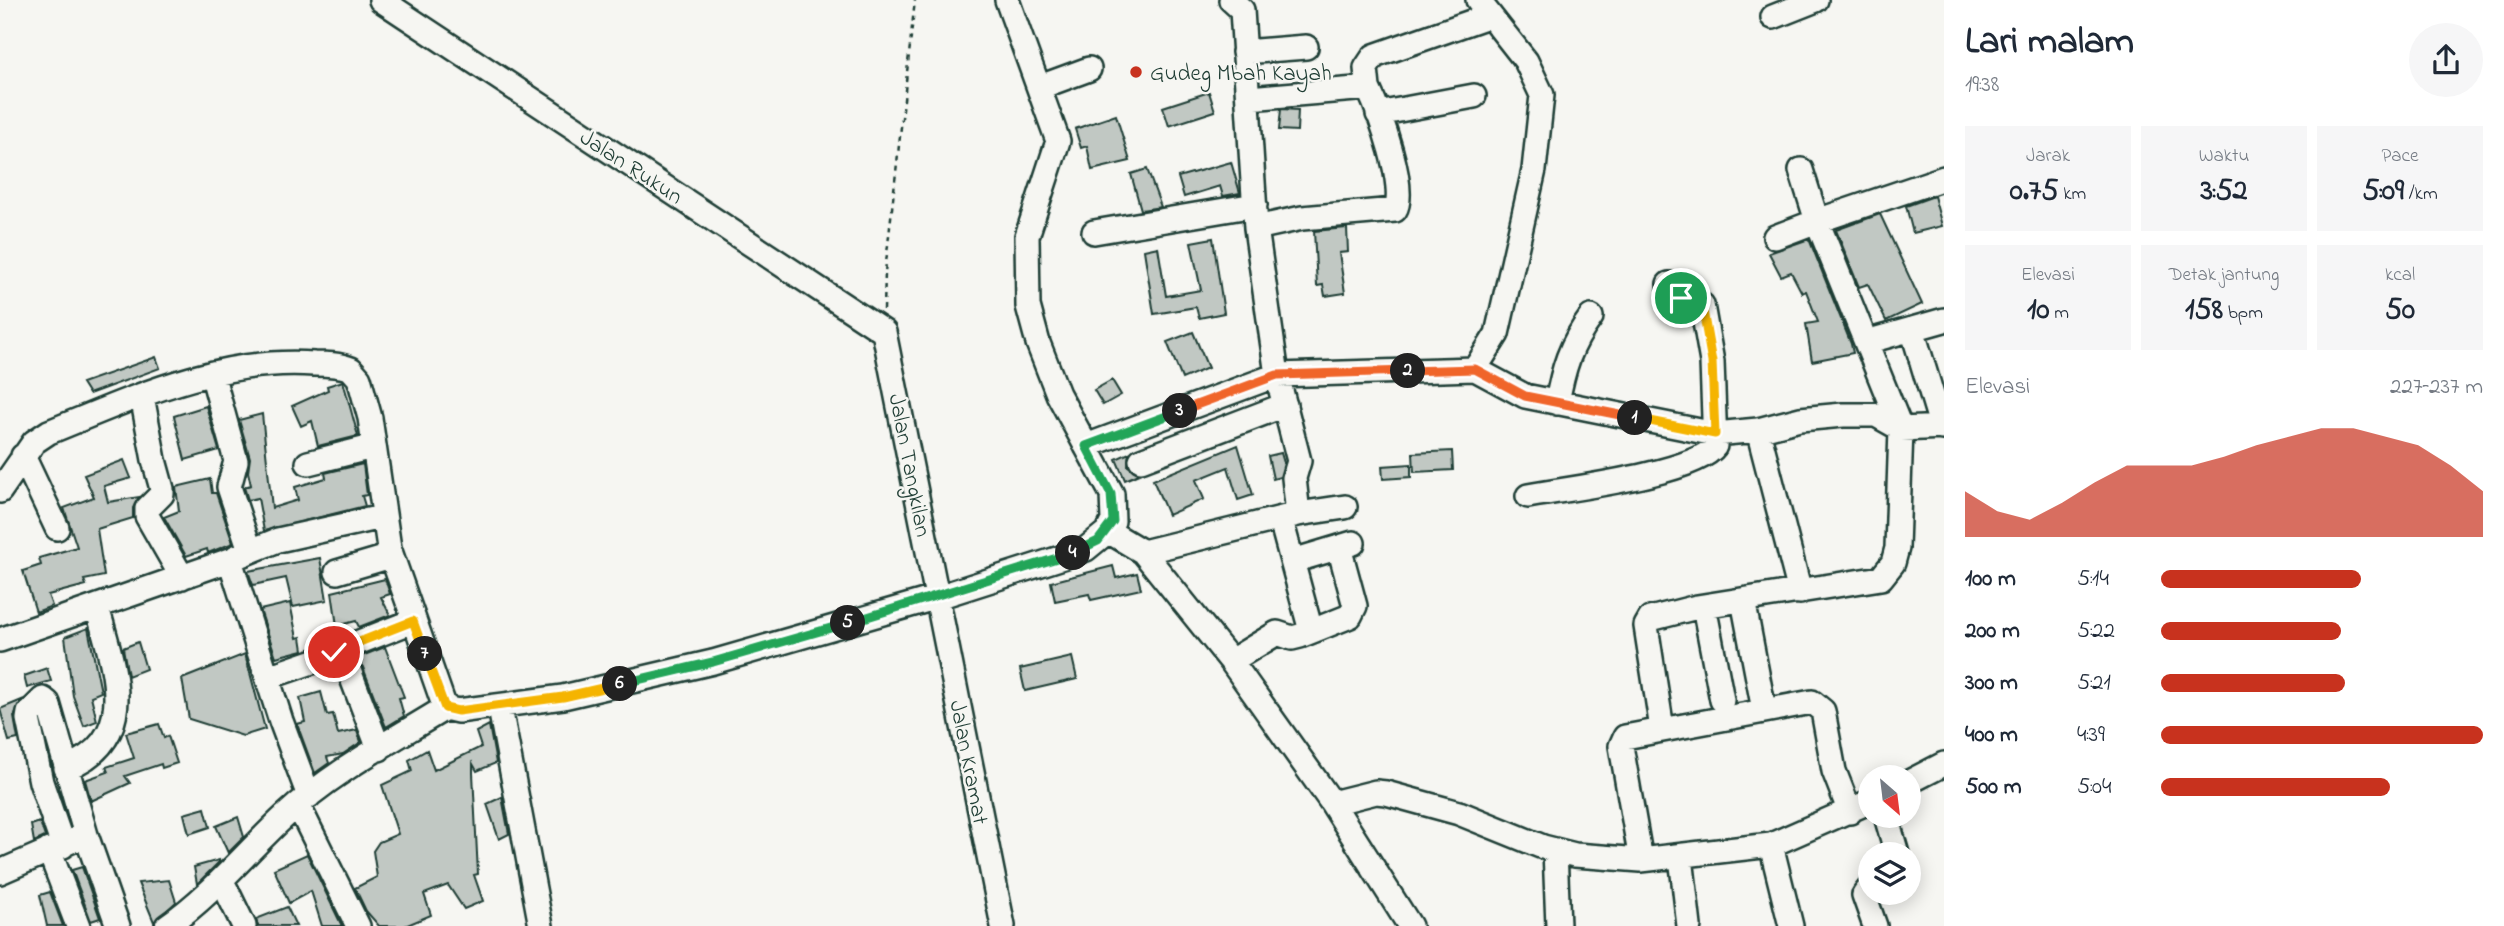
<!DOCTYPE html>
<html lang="id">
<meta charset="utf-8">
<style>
:root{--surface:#fff;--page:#f6f6f7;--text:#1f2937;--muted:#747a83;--accent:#c8321e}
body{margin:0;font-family:"Indie Flower",sans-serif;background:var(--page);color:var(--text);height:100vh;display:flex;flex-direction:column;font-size:26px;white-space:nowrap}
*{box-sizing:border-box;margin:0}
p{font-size:23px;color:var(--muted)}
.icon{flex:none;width:38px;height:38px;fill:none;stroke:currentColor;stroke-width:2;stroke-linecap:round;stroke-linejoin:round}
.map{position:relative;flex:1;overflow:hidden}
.details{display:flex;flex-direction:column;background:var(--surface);width:560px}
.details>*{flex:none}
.needle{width:46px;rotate:152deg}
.fabs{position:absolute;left:1858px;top:765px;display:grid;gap:14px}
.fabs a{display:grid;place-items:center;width:63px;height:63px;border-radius:50%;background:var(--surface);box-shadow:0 4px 18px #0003;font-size:35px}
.pin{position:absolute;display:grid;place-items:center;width:60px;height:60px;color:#fff;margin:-30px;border:4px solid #fff;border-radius:50%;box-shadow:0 2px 7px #0007}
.km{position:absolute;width:35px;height:35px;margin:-18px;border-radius:50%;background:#222;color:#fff;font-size:19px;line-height:35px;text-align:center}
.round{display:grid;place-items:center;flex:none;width:74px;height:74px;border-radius:37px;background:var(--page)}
.overview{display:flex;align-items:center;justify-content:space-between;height:119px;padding:0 21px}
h1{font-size:38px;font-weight:700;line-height:52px}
.figures{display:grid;grid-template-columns:repeat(3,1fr);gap:10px;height:119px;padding:7px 21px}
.figures div{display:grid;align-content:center;border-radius:0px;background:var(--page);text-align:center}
.figures b{font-size:30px;font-weight:700}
.figures small{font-size:19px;font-weight:400}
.figures p{font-size:19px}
.chart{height:196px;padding:14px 21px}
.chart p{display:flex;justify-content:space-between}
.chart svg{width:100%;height:126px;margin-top:7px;fill:var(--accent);opacity:.7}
ul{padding:0 21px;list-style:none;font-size:23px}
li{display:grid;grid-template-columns:112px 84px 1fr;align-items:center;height:52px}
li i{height:18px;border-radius:9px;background:var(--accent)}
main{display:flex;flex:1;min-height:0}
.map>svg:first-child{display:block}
.building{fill:#c1c8c3;stroke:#1f3d34;stroke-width:2}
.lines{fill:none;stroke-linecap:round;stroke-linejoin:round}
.minor-casing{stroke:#1f3d34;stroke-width:28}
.path{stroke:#1f3d34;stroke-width:2.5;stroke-dasharray:5 5;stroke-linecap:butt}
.minor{stroke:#f6f6f2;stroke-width:23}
.split-1-casing{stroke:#fff;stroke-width:14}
.split-2-casing{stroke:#fff;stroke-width:14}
.split-3-casing{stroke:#fff;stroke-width:14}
.split-4-casing{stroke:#fff;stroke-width:14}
.split-5-casing{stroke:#fff;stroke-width:14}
.split-6-casing{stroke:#fff;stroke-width:14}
.split-7-casing{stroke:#fff;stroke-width:14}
.split-8-casing{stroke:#fff;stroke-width:14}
.split-1{stroke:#f5b400;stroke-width:9}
.split-2{stroke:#f0652b;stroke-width:9}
.split-3{stroke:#f0652b;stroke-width:9}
.split-4{stroke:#22a559;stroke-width:9}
.split-5{stroke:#22a559;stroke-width:9}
.split-6{stroke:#22a559;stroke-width:9}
.split-7{stroke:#f5b400;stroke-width:9}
.split-8{stroke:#f5b400;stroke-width:9}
.poi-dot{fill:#c8321e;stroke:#f6f6f2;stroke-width:2.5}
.labels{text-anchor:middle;stroke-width:5;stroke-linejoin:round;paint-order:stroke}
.poi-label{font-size:23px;fill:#1f3d34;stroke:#f6f6f2;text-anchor:start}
.street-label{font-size:23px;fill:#1f3d34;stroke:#f6f6f2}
</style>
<main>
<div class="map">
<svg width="1944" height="926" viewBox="0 0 1944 926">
<rect width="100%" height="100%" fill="#f6f6f2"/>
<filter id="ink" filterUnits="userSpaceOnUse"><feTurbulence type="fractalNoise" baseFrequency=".0143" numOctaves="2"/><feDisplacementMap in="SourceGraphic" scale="14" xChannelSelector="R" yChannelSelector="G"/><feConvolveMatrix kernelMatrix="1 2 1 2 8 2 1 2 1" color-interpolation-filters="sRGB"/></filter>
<g filter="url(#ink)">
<path class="building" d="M1209,92L1215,111L1169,126L1163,107Z
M1281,109L1298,110L1297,131L1279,130Z
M1116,115L1130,161L1092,170L1087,146L1081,148L1075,129Z
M1231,162L1240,193L1223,196L1220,186L1184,197L1178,177Z
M1147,169L1161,207L1141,210L1131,174Z
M1934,196L1942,226L1913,233L1906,206Z
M1880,214L1922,304L1886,321L1868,284L1859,287L1836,230Z
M1347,228L1348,252L1339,253L1345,293L1325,296L1323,285L1317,286L1314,231Z
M1213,238L1224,313L1199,318L1196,307L1154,314L1144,250L1158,247L1166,296L1201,290L1191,242Z
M1809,239L1851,344L1853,353L1812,361L1806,324L1818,322L1806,291L1802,293L1791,272L1781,276L1769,253Z
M1193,332L1208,368L1182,379L1167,342Z
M156,357L160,368L89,394L82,383Z
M1112,380L1121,395L1103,405L1094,390Z
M343,381L358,436L318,446L312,421L301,426L292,406L328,390L327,386Z
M206,406L219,450L185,460L174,416Z
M262,414L272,508L298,500L295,487L326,478L325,473L363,464L367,495L362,496L365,506L264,531L258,498L248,500L244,487L251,485L248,472L250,458L239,420Z
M1238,445L1253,495L1238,500L1228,467L1196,480L1204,499L1168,515L1153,480Z
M1452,451L1453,470L1414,472L1413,453Z
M1129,453L1128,466L1139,474L1125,480L1116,459Z
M1281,453L1284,463L1280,477L1273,479L1268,456Z
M124,460L131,478L104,486L108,502L139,497L133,508V518L97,529L104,576L84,580L86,585L48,595L52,606L36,612L23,571L41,565L39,558L77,547L64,508L94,497L84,475Z
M1411,464V477L1383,479L1382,466Z
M210,479L212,493H216L233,543L208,553L207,549L186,556L164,517L179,511L176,487Z
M320,558L327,600L293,607L286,578L253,585L248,571Z
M1113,566L1116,578L1137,573L1141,589L1091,600L1089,594L1055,601L1051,582Z
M385,579L390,594L381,597L390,615L359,627L356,621L337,626L332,592Z
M290,603L297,638L301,637L303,650L276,657L260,610Z
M88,628L101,692L91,696L97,721L84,726L73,696L65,637Z
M138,642L146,669L128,676L123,648Z
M385,647L404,697L399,698L404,716L386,727L359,657Z
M245,654L265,729L243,736L189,719L182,679Z
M1072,657L1077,679L1025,691L1020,669Z
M47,668L51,681L27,688L24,676Z
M321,692L327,715L333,714L338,734L357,730L361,742L343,754L327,757L329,763L315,773L297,724L305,722L300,698Z
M22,700L14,717L18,739L9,741L0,709Z
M159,724L164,738L168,736L177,763L162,768L161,764L125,776L130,783L91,801L85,780L108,772L106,767L134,758L126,733Z
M489,725L496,763L477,771L473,764V773L478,874L474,875L483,901L464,909L448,885L424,894L431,915L405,926H379L366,911L355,888L377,877L373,851L379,842L398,834L382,785L412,771L409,760L427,750L434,770L481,747L476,732Z
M502,797L509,834L499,839L487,804Z
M205,808L210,827L189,834L184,814Z
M238,817L244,837L228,853L216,826Z
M40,822L45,837L34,842L31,825Z
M307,854L342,926H322L311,891L289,903L274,869Z
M219,860V862L197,884L194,867Z
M82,867L100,918L91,921L72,870Z
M169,880L176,902L154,922L138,883Z
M50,892L63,926H47L40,895Z
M287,907L296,926H258L256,919Z"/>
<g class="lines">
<defs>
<path id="minor" d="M381,0L884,332L1003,926
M1231,0L1242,10L1256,228L1277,375L1299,461L1294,478L1298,514
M1773,17L1816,0
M1244,52L1306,47
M1040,87L1089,69
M1368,88L1366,68L1374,56L1488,16
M1249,98L1368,88C1379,111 1408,189 1395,210L1302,218L1256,228
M1378,114L1474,96
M1094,232L1255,205
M1775,237L1817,221L1801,170
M1912,329L1942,428
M1866,342L1944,320
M1475,369L1497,334L1534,170L1542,95L1526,61L1478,0
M212,373L236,461L229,487L250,550
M142,396L154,460L162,489V494L147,509V516L182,577
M1557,403C1563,369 1570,345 1591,317
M1758,430L1800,592
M1086,446L1277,375L1475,369L1525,396L1715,434L1758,430L1800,419L1843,415H1876L1901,429L1944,427
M23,456L57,528
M1141,460L1285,405
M308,463L372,447
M0,491L34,442L49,432C133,398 221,357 314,364C326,364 339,364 351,369L359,378L370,418L389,548L445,708
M1528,496C1566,489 1695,474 1715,446L1712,362L1702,305L1681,297L1669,284
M1281,520L1311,631
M1108,531L1143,552L1177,594L1231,661L1332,803L1376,792L1386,793L1459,813L1543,847L1575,855L1641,860L1771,845L1871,801
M1143,552L1298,514L1345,507
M236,557L278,540L382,517
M1293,561L1353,543
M337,572L391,556
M1743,600L1764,710
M1704,606L1722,700
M0,640L230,560L281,721L309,796
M334,652L413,621
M1231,661L1277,633L1292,638L1300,636L1350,616L1355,606L1339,547
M268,677L338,653L345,660L379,749
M500,708L541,926
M1662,729L1646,626L1650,619L1697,607L1881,578L1893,563L1897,548L1901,429L1817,221L1944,178
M66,768C142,738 113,666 97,607
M1909,782L1944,764
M1332,803L1410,926
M298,805L358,926
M1886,816L1897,854
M1771,845L1791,926
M63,846L41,782L28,719L29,713L43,699L48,703L86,835L118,926
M49,850L78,926
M1555,850L1558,926
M1681,857L1689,926
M1641,860L1621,746L1625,737L1812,702L1823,711L1834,771L1850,812
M0,872L76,839
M222,881L244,926
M1871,886L1864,895L1875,926
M167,926C212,895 245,853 285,816C332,772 390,742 445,708L458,711L563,697L713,662L938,597L1063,557L1086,549L1108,531L1113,521L1112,494L1058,394L1038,343L1028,306L1027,236L1058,141L1007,0"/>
</defs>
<use href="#minor" class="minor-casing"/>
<path class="path" d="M884,310L885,272L915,0"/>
<use href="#minor" class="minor"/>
</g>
</g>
<g class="lines" filter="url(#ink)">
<defs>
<path id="split-1" d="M1635,418L1715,434L1712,362L1702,305L1681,298"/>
<path id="split-2" d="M1408,371L1475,369L1525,396L1635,418"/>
<path id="split-3" d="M1180,411L1277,375L1408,371"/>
<path id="split-4" d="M1073,553L1098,541L1113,521L1111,494L1086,446L1180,411"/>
<path id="split-5" d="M848,623L1073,553"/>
<path id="split-6" d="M620,684L713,662L848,623"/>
<path id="split-7" d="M425,654L445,708L458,711L563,697L620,684"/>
<path id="split-8" d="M334,652L413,621L425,654"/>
</defs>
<use href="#split-1" class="split-1-casing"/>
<use href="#split-2" class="split-2-casing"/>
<use href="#split-3" class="split-3-casing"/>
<use href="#split-4" class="split-4-casing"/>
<use href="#split-5" class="split-5-casing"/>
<use href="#split-6" class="split-6-casing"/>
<use href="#split-7" class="split-7-casing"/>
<use href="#split-8" class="split-8-casing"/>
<use href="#split-1" class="split-1"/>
<use href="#split-2" class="split-2"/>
<use href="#split-3" class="split-3"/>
<use href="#split-4" class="split-4"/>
<use href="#split-5" class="split-5"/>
<use href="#split-6" class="split-6"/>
<use href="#split-7" class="split-7"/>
<use href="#split-8" class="split-8"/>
</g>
<circle class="poi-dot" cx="1136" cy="72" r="7"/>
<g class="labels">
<g class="poi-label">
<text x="1150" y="80">Gudeg Mbah Kayah</text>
</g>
<g class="street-label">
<text transform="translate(632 166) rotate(33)" y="8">Jalan Rukun</text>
<text transform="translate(911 465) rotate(79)" y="8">Jalan Tangkilan</text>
<text transform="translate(970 762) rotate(79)" y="8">Jalan Kramat</text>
</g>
</g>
</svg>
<div class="fabs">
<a><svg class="needle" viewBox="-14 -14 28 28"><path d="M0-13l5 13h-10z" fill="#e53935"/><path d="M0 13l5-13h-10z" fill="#747a83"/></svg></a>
<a><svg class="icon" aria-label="layers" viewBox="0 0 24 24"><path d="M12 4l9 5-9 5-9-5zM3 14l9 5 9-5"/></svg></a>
</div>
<div class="pin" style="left:1681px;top:298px;background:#1e9e55"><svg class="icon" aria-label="arrive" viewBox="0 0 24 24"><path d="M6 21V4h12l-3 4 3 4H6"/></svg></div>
<div class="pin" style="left:334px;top:652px;background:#d93025"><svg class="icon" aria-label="check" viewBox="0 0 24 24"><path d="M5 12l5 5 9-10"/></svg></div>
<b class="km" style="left:1635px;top:418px">1</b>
<b class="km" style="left:1408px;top:371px">2</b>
<b class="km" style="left:1180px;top:411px">3</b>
<b class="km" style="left:1073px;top:553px">4</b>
<b class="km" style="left:848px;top:623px">5</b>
<b class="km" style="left:620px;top:684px">6</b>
<b class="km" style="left:425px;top:654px">7</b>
</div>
<section class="details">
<div class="overview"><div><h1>Lari malam</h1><p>19:38</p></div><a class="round"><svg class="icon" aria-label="share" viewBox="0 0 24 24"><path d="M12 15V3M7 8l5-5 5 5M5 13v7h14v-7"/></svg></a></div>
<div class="figures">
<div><p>Jarak</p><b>0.75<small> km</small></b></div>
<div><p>Waktu</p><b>3:52</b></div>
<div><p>Pace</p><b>5:09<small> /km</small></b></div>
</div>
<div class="figures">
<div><p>Elevasi</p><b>10<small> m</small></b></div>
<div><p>Detak jantung</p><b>158<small> bpm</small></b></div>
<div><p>kcal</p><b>50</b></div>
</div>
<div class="chart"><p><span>Elevasi</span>227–237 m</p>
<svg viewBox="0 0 160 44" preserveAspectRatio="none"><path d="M0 44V28L10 35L20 38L30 32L40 25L50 19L60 19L70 19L80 16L90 12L100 9L110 6L120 6L130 9L140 12L150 19L160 28V44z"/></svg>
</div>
<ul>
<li><b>100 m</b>5:14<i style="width:62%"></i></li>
<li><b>200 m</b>5:22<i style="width:56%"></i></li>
<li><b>300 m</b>5:21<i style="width:57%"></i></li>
<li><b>400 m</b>4:39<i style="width:100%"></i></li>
<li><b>500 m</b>5:04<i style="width:71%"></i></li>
</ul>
</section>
</main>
